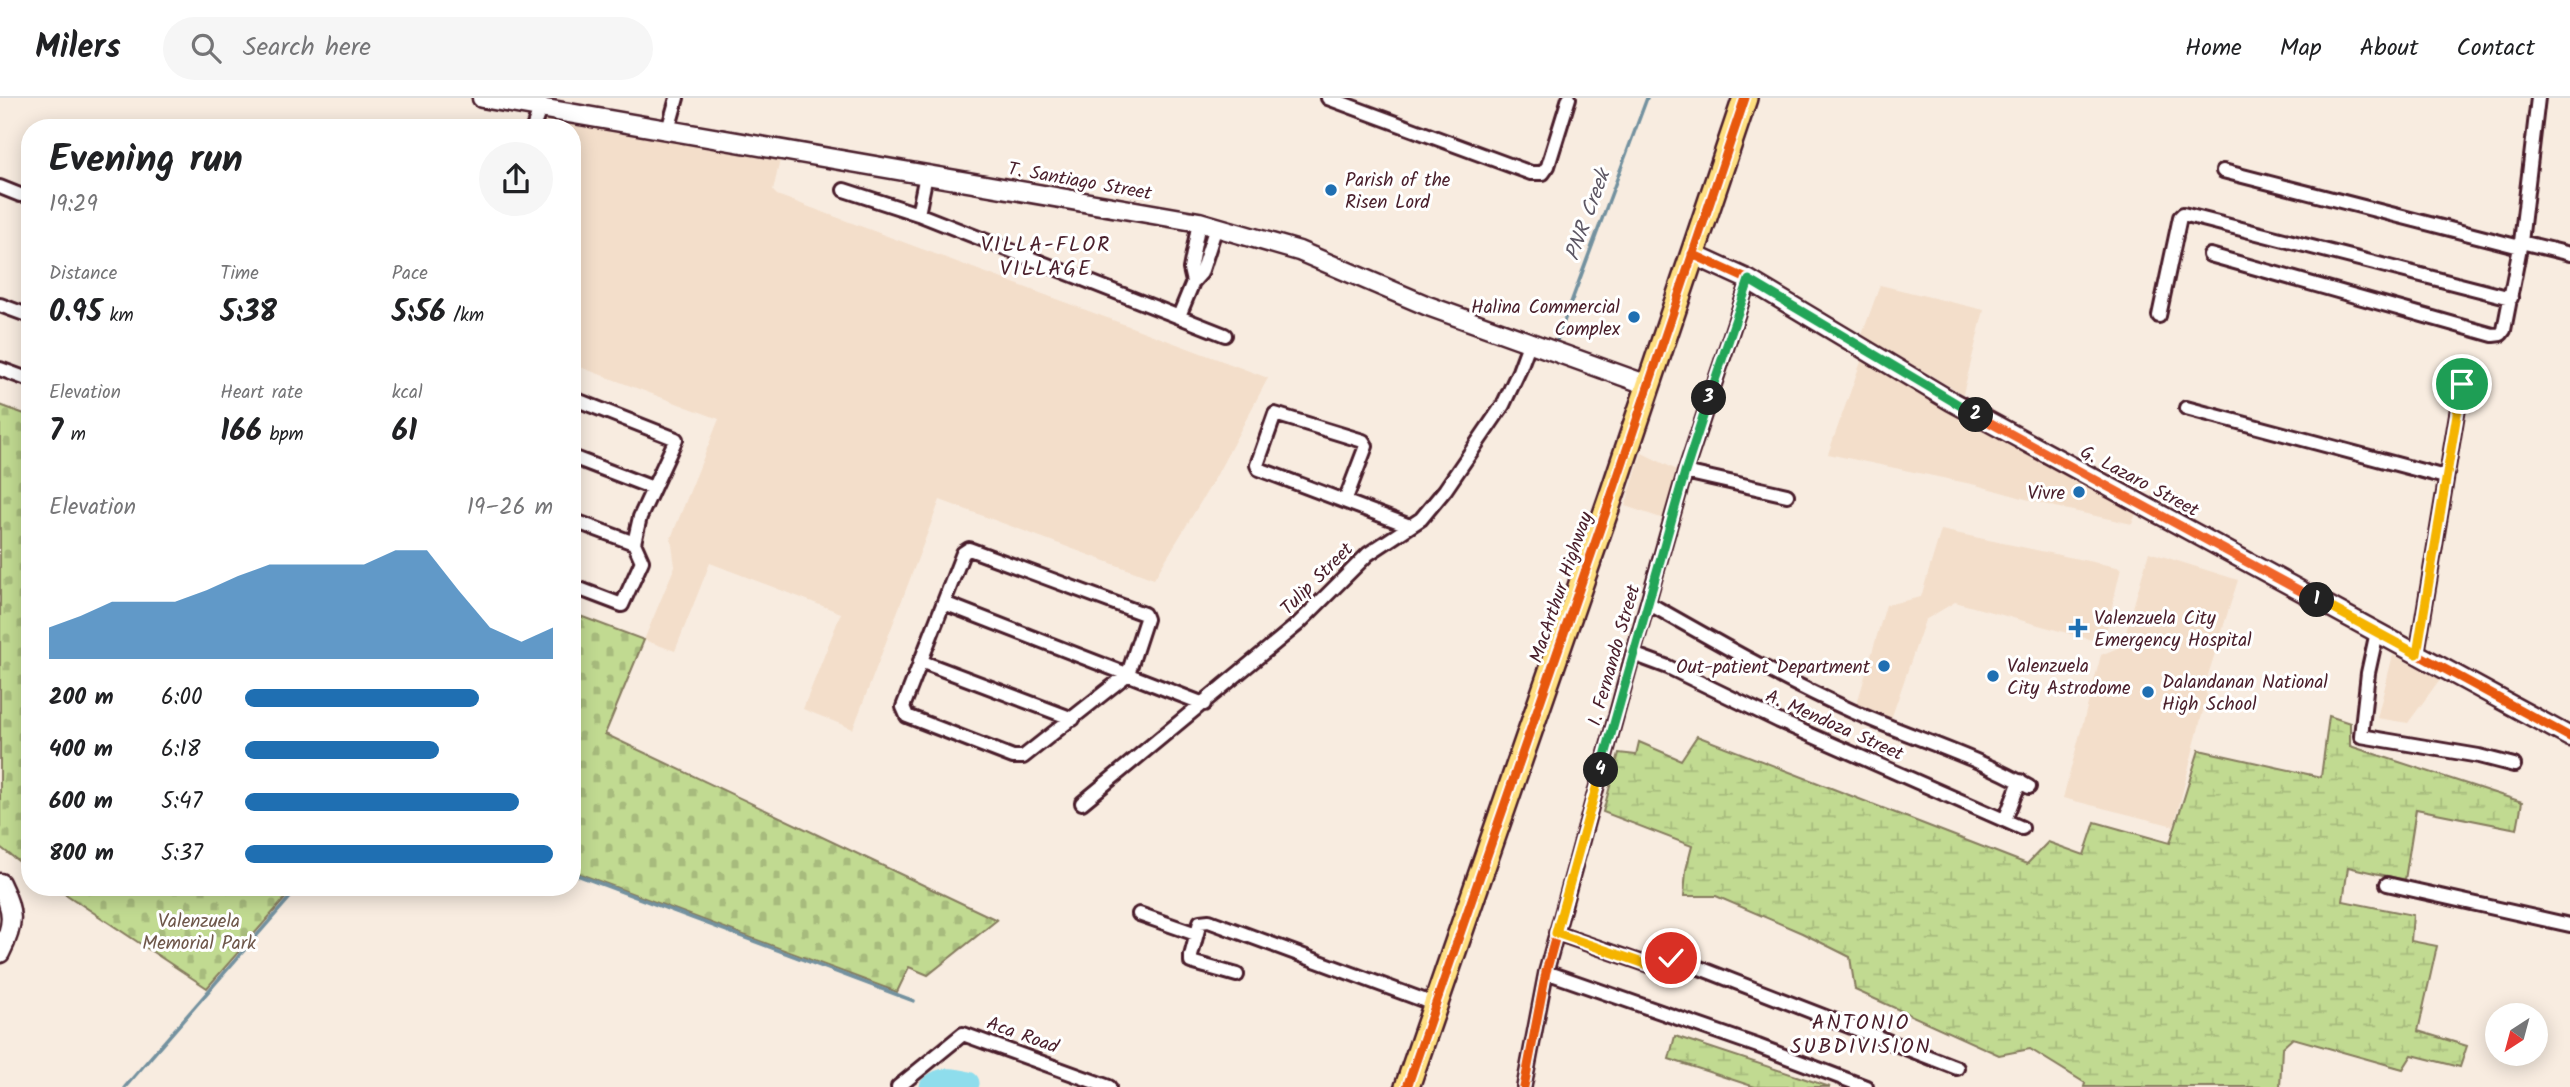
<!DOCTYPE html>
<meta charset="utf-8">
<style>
:root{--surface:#fff;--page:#f6f6f6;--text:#202124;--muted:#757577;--line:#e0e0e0;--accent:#1f6fb2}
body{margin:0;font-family:Kalam,sans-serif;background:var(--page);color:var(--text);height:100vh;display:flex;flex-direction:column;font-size:26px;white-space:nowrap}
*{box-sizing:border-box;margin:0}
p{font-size:23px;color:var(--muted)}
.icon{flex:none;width:38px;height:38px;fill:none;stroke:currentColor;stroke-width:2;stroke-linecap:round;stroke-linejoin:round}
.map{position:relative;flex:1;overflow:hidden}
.details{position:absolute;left:21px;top:21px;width:560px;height:777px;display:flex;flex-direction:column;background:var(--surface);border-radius:28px;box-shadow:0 4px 18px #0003}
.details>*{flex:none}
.needle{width:46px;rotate:216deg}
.fabs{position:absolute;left:2485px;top:905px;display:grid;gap:14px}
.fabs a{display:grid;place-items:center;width:63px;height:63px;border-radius:50%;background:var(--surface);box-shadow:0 4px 18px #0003;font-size:35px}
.pin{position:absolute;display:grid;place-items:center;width:60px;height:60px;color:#fff;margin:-30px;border:4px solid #fff;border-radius:50%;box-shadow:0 2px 7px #0007}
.km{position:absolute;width:35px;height:35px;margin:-18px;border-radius:50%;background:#222;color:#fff;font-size:19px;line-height:35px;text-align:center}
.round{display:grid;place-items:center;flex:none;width:74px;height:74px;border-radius:37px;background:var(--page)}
.summary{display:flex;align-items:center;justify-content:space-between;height:119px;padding:0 28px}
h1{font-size:38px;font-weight:600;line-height:52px}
.stats{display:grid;grid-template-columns:repeat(3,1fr);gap:10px;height:119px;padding:7px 28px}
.stats div{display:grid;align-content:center}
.stats b{font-size:30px;font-weight:600}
.stats small{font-size:19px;font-weight:400}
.stats p{font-size:19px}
.chart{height:196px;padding:14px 28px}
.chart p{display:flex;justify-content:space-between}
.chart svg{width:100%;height:126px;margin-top:7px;fill:var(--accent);opacity:.7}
ul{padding:0 28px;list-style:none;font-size:23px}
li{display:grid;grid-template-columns:112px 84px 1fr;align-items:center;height:52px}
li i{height:18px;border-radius:9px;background:var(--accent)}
header{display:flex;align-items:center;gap:42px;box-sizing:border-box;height:98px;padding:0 35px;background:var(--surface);border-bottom:2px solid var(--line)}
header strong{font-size:33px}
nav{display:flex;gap:38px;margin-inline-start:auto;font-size:24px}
.search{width:490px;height:63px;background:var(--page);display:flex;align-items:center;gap:18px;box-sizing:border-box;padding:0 24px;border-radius:38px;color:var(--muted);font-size:26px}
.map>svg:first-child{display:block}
.built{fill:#f3deca}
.wetland{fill:url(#wetland-marsh);stroke:#867c5e;stroke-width:2}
.cemetery{fill:url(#cemetery-stones);stroke:#867c5e;stroke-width:2}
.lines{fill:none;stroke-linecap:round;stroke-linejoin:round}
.stream{stroke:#73919f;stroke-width:3.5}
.river{stroke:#8eddec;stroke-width:23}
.street-casing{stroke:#4a1f2b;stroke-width:18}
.secondary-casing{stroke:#4a1f2b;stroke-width:23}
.highway-casing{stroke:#4a1f2b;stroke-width:28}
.street{stroke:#fff;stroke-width:12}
.secondary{stroke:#fff;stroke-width:18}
.highway{stroke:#ffdf80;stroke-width:23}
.cycleway-casing{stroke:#fff;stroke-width:13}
.cycleway{stroke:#e8590c;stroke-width:9}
.split-1-casing{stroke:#fff;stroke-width:14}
.split-2-casing{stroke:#fff;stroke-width:14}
.split-3-casing{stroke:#fff;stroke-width:14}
.split-4-casing{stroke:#fff;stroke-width:14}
.split-5-casing{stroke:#fff;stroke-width:14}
.split-1{stroke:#f5b400;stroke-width:9}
.split-2{stroke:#f0652b;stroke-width:9}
.split-3{stroke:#22a559;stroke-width:9}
.split-4{stroke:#22a559;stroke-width:9}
.split-5{stroke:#f5b400;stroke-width:9}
.poi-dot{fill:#1f6fb2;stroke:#fff;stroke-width:2.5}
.labels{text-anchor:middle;stroke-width:6;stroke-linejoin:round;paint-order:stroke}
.poi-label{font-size:19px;fill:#4a1f2b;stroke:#fff;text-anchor:start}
.street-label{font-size:19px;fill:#4a1f2b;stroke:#fff}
.park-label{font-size:19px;fill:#6e574a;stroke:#fff}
.water-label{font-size:21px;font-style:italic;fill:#5e5865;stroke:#fff}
.neighbourhood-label{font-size:21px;letter-spacing:2px;fill:#4a1f2b;stroke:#fff}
</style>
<header>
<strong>Milers</strong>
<div class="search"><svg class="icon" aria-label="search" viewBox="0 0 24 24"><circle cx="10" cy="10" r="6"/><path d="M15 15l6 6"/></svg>Search here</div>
<nav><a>Home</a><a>Map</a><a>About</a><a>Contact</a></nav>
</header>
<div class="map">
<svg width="2570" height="989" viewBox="0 0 2570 989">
<defs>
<pattern id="wetland-marsh" width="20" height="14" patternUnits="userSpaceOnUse" patternTransform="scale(1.75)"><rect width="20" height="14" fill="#c1da91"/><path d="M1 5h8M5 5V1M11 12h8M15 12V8" fill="none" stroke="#a7bb7d"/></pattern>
<pattern id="cemetery-stones" width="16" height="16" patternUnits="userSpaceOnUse" patternTransform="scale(1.75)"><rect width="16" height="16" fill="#c1da91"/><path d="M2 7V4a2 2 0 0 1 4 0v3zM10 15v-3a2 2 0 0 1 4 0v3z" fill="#a7bb7d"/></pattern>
</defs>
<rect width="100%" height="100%" fill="#f8ece0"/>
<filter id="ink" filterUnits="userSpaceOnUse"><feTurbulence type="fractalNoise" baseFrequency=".0143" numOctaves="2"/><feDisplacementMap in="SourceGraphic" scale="14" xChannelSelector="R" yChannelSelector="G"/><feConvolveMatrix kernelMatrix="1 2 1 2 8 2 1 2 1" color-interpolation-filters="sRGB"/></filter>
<g filter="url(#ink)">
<path class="built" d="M545,18L781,57L773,93L777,97L1268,280L1214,382L1154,481L940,402L853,631L803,611L841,515L710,465L675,553L644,542L675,468L671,440L719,321L572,266V30H540Z
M1880,187L1984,212L1963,296L1862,237Z
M1862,261L2067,377L2137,413L2132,426L2055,409L1976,387L1828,356Z
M1642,355L1679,373L1664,421L1625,408Z
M1941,432L2121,470L2105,538L2096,543L1955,504L1925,522L1891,621L1856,609L1886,507L1921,499Z
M2149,454L2238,482L2204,590L2207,597L2174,728L2063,700L2101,557L2122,548Z
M2393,557L2440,581L2408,625L2377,620Z"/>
<path class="wetland" d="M2329,618L2350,625V648L2522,704L2517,731L2416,711L2405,782L2348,769L2343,803L2413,817L2411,843L2437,848L2418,933L2467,948L2460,969L2412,957L2403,971L2293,940L2282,950L2280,989H2084L2085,985L2030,951L1999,957L1855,892L1850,859L1802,835L1716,798H1684L1686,772L1692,748L1603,714L1619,655L1636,657L1639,644L1681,662L1697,638L2027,766L2048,744L2084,757L2095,724L2170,745L2199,652L2321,679Z
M1675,938L1830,989H1755L1669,961Z"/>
<path class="cemetery" d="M0,307L30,318V772L0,749Z
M572,515L644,542L605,636L997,822L928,877L909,869L897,894L572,773Z
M55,789H295L207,890Z"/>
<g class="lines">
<path class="stream" d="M1556,245L1647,0
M572,775L914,903
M936,975L938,983
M125,989L299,789"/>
<path class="river" d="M931,989C942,979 954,981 968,985"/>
<defs>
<path id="street" d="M1328,0L1531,75H1543L1548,68L1569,0
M533,30L540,11
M668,32L677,0
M2223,73L2520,149
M0,89L20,97
M844,92L918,116L1225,237
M918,116L926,77
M2521,144L2570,156
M2210,157L2493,237L2501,236L2504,232L2521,144L2538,0
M1193,184L1190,171L1199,124
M0,207L30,218
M1179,218L1193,184L1201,175L1216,129
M2159,218L2180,119L2183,116L2511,200
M0,271L30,282
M572,300L676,341L640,419L634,445L642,463L622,507L572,488
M2186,310L2445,379
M572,359L653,390
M1685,374L1787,397
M1345,403L1366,348L1363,343L1275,316L1257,367L1259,371L1410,428
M572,422L634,445
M969,451L1144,516L1146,521L1128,576L1023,659H1013L907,618L903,609L963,455Z
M944,505L1204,606
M1648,505C1715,543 1781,581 1852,613C1910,639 1973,657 2029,689
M2377,534L2368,575L2361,638L2479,658L2514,667
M1633,556L1668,569L1779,623L2022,730
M2417,556L2462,286
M920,563L1073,621
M1082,705L1298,526L1368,456L1421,421L1445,392L1503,307L1519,273L1529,246
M2005,722L2020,683
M2387,786L2570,827
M1139,816L1196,836
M1556,835L1657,870L1664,869L1668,861L1674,860L1957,970
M1546,874L1758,948L1866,989
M1237,877L1191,864V858L1200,824L1209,823L1434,906
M898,989L963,936L1109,989
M1524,989L1546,874L1633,556L1685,374L1749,182"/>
<path id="secondary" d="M482,0L1199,124L1299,153L1428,208L1648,287
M1692,156L1749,182L1951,303L2570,639
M0,785C14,813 15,826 0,855"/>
<path id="highway" d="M1407,989L1611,399L1745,0"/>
</defs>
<use href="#street" class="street-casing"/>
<use href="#secondary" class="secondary-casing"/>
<use href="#highway" class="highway-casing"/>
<use href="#street" class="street"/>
<use href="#secondary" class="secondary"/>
<use href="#highway" class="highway"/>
<defs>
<path id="cycleway" d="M1692,156L1749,182L1951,303L2570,639
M1407,989L1611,399L1745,0
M1524,989L1546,874L1633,556L1685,374L1749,182"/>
</defs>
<use href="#cycleway" class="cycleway-casing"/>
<use href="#cycleway" class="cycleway"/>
</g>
</g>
<g class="lines" filter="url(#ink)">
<defs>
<path id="split-1" d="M2317,502L2417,556L2462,286"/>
<path id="split-2" d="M1976,317L2317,502"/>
<path id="split-3" d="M1709,300L1749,182L1976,317"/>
<path id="split-4" d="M1601,672L1685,374L1709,300"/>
<path id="split-5" d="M1601,672L1556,835L1657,870L1664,869L1671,860"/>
</defs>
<use href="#split-1" class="split-1-casing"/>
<use href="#split-2" class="split-2-casing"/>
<use href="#split-3" class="split-3-casing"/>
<use href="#split-4" class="split-4-casing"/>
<use href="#split-5" class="split-5-casing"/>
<use href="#split-1" class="split-1"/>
<use href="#split-2" class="split-2"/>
<use href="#split-3" class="split-3"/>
<use href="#split-4" class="split-4"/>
<use href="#split-5" class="split-5"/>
</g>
<g class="poi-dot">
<circle cx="1331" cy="92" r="7"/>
<circle cx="1634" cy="219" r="7"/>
<circle cx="2079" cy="394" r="7"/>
<path d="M2074.5 519.5h7v7h7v7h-7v7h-7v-7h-7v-7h7z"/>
<circle cx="1884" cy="568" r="7"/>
<circle cx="1993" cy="578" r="7"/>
<circle cx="2148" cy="594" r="7"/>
</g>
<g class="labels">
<g class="poi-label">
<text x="1345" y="88">Parish of the<tspan x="1345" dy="22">Risen Lord</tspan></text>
<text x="1620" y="215" text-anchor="end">Halina Commercial<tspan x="1620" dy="22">Complex</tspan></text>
<text x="2065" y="401" text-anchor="end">Vivre</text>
<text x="2094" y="526">Valenzuela City<tspan x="2094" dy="22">Emergency Hospital</tspan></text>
<text x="2007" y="574">Valenzuela<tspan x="2007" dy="22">City Astrodome</tspan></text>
<text x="1870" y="575" text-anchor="end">Out-patient Department</text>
<text x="2162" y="590">Dalandanan National<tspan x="2162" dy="22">High School</tspan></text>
</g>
<g class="street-label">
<text transform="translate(1080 82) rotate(10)" y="7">T. Santiago Street</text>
<text transform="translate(2140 382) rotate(28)" y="7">G. Lazaro Street</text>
<text transform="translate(1316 480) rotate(-45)" y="7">Tulip Street</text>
<text transform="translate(1560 489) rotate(-71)" y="7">MacArthur Highway</text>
<text transform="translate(1613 557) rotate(-74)" y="7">I. Fernando Street</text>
<text transform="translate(1835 626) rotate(24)" y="7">A. Mendoza Street</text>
<text transform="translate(1023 936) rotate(20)" y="7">Aca Road</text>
</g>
<g class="park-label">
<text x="199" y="829">Valenzuela<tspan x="199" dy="22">Memorial Park</tspan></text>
</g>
<g class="water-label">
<text transform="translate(1587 117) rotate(-70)" y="7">PNR Creek</text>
</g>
<g class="neighbourhood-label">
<text x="1046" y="153">VILLA-FLOR<tspan x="1046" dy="24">VILLAGE</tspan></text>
<text x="1861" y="931">ANTONIO<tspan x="1861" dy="24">SUBDIVISION</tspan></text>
</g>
</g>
</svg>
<div class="fabs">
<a><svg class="needle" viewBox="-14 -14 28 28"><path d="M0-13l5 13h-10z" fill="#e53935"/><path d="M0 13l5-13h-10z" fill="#757577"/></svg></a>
</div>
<div class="pin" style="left:2462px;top:286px;background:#1e9e55"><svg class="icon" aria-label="arrive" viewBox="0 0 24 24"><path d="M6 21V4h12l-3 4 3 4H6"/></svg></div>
<div class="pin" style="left:1671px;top:860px;background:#d93025"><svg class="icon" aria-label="check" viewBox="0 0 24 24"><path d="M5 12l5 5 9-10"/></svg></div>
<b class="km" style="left:2317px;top:502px">1</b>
<b class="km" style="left:1976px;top:317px">2</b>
<b class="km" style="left:1709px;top:300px">3</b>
<b class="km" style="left:1601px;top:672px">4</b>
<section class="details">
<div class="summary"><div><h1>Evening run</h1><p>19:29</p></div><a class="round"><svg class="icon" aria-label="share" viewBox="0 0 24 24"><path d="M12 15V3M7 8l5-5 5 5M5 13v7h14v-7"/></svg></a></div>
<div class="stats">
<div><p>Distance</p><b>0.95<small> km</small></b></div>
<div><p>Time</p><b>5:38</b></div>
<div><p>Pace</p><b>5:56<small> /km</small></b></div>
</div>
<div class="stats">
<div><p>Elevation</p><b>7<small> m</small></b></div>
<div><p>Heart rate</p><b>166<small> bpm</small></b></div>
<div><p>kcal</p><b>61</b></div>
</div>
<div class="chart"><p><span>Elevation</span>19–26 m</p>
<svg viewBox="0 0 160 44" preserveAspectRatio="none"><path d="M0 44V33L10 29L20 24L30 24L40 24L50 20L60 15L70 11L80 11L90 11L100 11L110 6L120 6L130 20L140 33L150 38L160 33V44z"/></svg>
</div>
<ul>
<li><b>200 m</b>6:00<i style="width:76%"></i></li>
<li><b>400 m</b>6:18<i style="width:63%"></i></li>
<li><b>600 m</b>5:47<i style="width:89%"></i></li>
<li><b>800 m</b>5:37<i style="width:100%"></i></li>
</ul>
</section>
</div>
